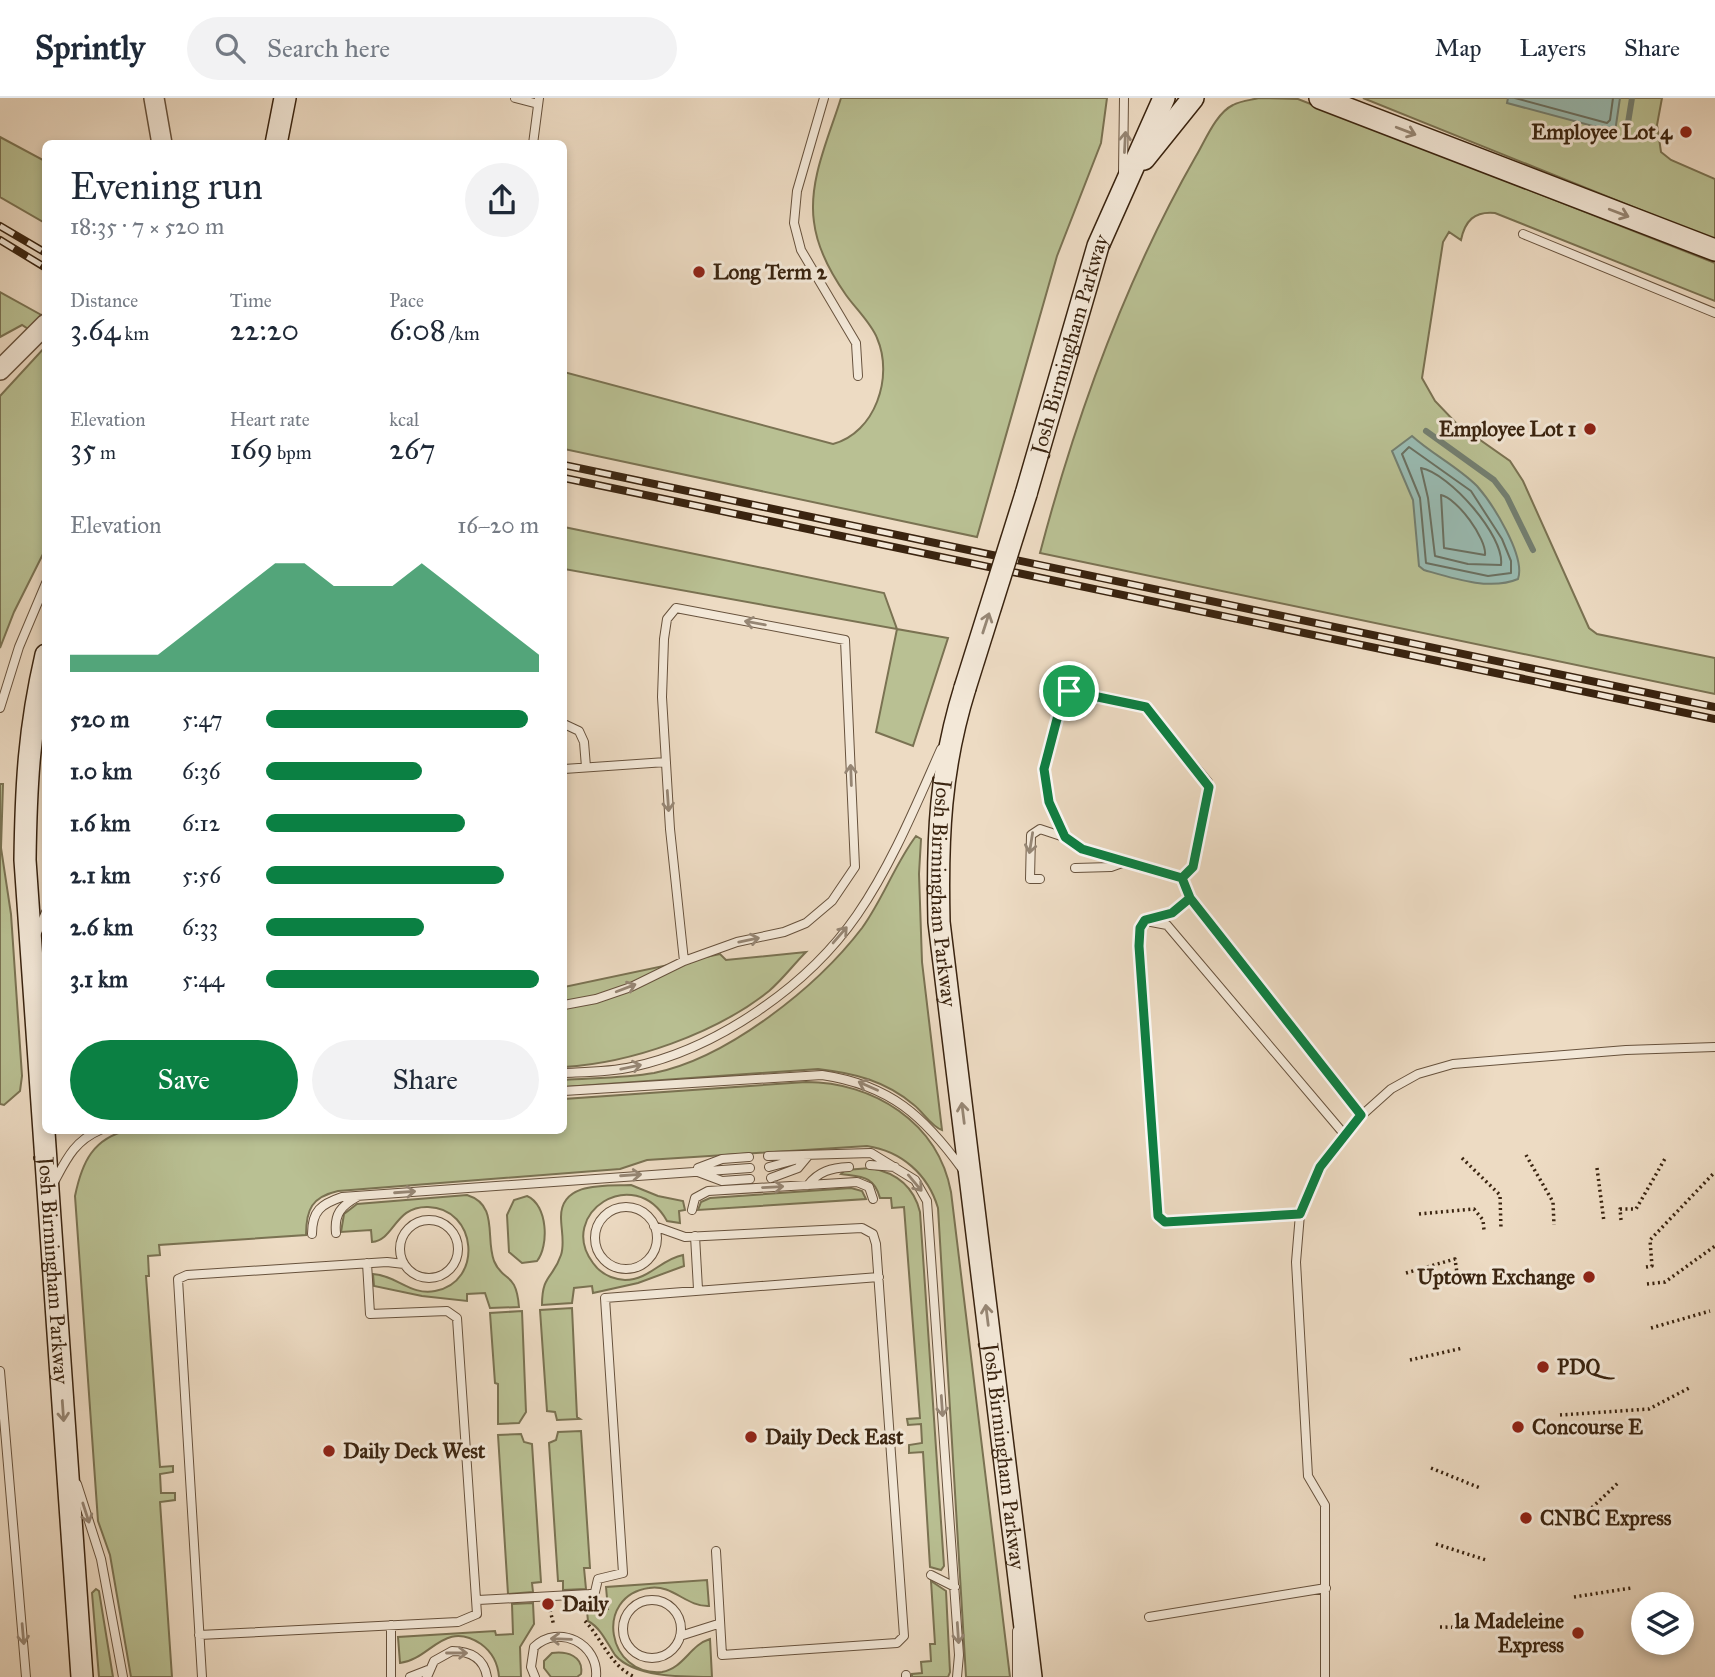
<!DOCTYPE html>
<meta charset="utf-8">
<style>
:root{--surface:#fff;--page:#f2f2f3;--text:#1f2937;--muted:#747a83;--line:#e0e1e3;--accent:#0b8043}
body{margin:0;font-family:"IM FELL Great Primer",serif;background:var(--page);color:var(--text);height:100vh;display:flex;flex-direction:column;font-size:26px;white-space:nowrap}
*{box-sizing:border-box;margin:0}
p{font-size:23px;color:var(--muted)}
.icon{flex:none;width:38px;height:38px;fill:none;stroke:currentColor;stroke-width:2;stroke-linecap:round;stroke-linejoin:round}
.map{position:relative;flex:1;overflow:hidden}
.side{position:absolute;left:42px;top:42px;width:525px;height:994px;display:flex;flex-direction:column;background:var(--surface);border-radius:10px;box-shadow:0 4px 10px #0003}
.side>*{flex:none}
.controls{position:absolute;left:1631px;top:1494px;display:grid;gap:14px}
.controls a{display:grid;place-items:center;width:63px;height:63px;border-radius:50%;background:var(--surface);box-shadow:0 4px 10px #0003;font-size:35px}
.pin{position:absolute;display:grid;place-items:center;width:60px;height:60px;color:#fff;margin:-30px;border:4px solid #fff;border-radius:50%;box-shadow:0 2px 7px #0007}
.round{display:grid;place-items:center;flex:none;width:74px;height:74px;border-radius:37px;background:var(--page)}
.head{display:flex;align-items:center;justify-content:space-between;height:119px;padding:0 28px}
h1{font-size:38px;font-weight:600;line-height:52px}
.figures{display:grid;grid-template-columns:repeat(3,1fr);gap:10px;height:119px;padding:7px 28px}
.figures div{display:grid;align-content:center}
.figures b{font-size:30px;font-weight:600}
.figures small{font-size:19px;font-weight:400}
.figures p{font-size:19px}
.chart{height:196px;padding:14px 28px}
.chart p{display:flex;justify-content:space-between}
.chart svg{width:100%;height:126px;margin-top:7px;fill:var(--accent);opacity:.7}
.primary-button{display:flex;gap:14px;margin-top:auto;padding:14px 28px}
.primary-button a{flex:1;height:80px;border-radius:42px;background:var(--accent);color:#fff;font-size:28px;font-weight:600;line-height:80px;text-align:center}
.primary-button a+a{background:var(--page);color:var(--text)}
ul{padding:0 28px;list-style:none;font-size:23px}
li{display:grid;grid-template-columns:112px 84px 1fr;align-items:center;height:52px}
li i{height:18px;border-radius:9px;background:var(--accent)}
header{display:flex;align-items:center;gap:42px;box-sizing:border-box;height:98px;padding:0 35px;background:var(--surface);border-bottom:2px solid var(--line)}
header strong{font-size:33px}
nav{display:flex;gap:38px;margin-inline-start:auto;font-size:24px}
.search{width:490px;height:63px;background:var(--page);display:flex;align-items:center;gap:18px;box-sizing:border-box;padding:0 24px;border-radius:38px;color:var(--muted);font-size:26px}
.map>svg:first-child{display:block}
.green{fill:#b9c093;stroke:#7a7252;stroke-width:2}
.water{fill:#99bbb2;stroke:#737f71;stroke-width:2}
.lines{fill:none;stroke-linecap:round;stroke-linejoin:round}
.shore{stroke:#6a7061;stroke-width:2}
.stream{stroke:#737f71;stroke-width:6}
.service-casing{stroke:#67523d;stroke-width:10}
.tertiary-casing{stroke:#67523d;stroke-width:22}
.secondary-casing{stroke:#3a2410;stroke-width:24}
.path{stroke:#3a2410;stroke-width:3.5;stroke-dasharray:2 3.5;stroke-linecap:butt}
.service{stroke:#f3e8d8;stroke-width:8}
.tertiary{stroke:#f3e8d8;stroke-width:19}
.secondary{stroke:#f3e8d8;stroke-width:21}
.rail-casing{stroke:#3a2410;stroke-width:8}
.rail{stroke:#f3e8d8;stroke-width:5;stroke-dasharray:16;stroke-linecap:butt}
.secondary-bridge-casing{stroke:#3a2410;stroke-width:24;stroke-linecap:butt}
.secondary-bridge{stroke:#f3e8d8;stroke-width:21}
.oneway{stroke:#968674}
.route-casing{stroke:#fff;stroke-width:14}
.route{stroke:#0b8043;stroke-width:9}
.poi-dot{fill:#8f2418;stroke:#f3e8d8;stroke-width:2.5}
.labels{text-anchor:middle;stroke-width:6;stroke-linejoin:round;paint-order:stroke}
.poi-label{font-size:21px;font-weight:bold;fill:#3a2410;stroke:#f3e8d8;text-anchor:start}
.street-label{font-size:21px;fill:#3a2410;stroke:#f3e8d8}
</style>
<header>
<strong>Sprintly</strong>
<div class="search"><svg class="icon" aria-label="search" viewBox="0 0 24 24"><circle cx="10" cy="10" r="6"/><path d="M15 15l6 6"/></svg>Search here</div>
<nav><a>Map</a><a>Layers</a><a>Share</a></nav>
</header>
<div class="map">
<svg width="1715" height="1579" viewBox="0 0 1715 1579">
<rect width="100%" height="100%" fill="#eddbc3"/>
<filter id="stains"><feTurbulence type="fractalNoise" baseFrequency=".00286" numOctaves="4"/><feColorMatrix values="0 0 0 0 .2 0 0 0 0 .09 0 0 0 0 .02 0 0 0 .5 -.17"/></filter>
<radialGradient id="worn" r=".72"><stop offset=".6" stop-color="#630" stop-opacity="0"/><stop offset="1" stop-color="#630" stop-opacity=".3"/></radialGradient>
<path class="green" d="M841,0H1107L1101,45L1057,158L977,439L564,351V274L833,346C875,335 894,279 877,240C871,225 856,211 846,197C832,177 817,149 814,124C808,83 829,39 841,0Z
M1259,0L1298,1L1715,165V203L1495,115C1474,113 1465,123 1461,142L1449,134L1443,144L1422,280L1435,303L1456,325L1510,363L1523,383L1589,530L1597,536L1715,560V596L1040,455C1076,318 1125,182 1196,58C1205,43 1216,15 1233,7C1240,3 1251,2 1259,0Z
M1363,0H1662L1657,27L1661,54L1671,62L1715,81V142Z
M0,39L45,63V125L0,99Z
M0,194L45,219V242L22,227L0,239Z
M45,249V452L14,514L0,550V298Z
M564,429L884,495L897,531L948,540L913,648L876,634L897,531L564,471Z
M0,686H3L1,750L11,816L22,978L20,993L4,1007L0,1006Z
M916,738L921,741L919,776L922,864L942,1032C932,1029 923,1014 914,1007C886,983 854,975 818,971L564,989V982C593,980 625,980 654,975C728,960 817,889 862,830C883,801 895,766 916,738Z
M806,854C794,866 782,882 769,893C715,936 631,965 564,969V889L720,856L726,862Z
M806,984C873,984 938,1024 951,1094L1010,1579H966L938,1110C928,1076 901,1053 867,1048L647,1062L620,1071L338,1093C312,1099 306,1111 306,1137L159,1147L160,1157L148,1158L149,1178H146L160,1369L173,1368V1374L160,1376L161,1395H175V1402L160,1404L172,1579H131L110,1457L98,1423L75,1098C82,1064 93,1040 129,1032H564V1001Z
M871,1070C897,1075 914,1089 920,1114L944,1468L941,1472L930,1469L923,1354L909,1355V1347L922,1345L921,1326L908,1327L907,1321L920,1320L904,1109L892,1110L891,1100H880C874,1077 860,1079 841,1076L845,1072Z
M631,1087L658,1098L683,1103L685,1112L679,1113L680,1125L667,1123C634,1064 556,1116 593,1165C600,1175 612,1181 625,1182C649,1182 661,1161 683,1157L684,1168L638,1185L593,1195L592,1188L574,1190L572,1205L542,1207C542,1176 553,1181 561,1157C565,1145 561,1132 561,1119C561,1083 607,1088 631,1087Z
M851,1090L862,1093L866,1101L698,1112L701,1104L710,1100Z
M467,1097C499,1107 485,1139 494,1163C503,1185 516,1172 519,1209L490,1210L485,1195L467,1196V1203L422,1198L374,1188L373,1176C396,1177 411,1198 435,1193C484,1184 477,1110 428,1109C394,1108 395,1142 372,1144L371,1132L341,1134L344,1116L357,1106Z
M527,1098C548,1107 549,1148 537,1163L522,1165L509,1154L507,1117L514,1102Z
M572,1210L577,1319L580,1321L557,1322L555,1314L547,1313L540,1212Z
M522,1213L526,1314L519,1325L498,1326V1286L495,1285L490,1215Z
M581,1333L590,1470H584L586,1491L563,1492V1483H558L549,1345L556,1342L558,1334Z
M521,1336L524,1344L532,1346L541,1484L532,1485L533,1494L508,1496L498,1337Z
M707,1482L709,1508C686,1509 673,1486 649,1490C593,1498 607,1579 662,1574C684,1570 690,1547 710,1541L712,1579C680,1579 634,1579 615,1557C607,1545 601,1530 588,1523L587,1513L608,1511L606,1489Z
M931,1483L946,1493L950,1574L948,1579H912V1576L922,1575L921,1564L931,1563L930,1546H935Z
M96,1491L99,1493L113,1579H99L92,1495Z
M533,1505L534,1526L520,1549L521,1579H499C498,1566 492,1554 481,1546C444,1521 430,1562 400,1565L398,1539L495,1533L496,1537L513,1536L512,1506Z
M552,1555C567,1553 584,1558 581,1576L577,1579H551L544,1570V1563Z"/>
<path class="water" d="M1508,0H1620L1615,34L1507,5Z
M1412,338C1432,356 1458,369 1477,388C1492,405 1526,458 1518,481C1490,493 1452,480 1424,472L1419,468L1413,402L1392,353Z"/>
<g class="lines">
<path class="shore" d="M1515,0L1607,25L1610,22L1613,0
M1409,349L1471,393L1502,441L1511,463V475L1488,478L1426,465L1420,400L1402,356Z
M1421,370C1449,375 1505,438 1501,467L1468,466L1435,458L1428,400Z
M1441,397C1457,400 1487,441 1485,457L1444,450Z"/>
<path class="stream" d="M1626,37L1632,0
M1426,333L1494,382L1507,399L1533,452"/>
<defs>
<path id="service" d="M515,0L538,6
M824,0L797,93L794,125L801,152L856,245L858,278
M533,46L539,0
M1123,74L1124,0
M1523,136L1715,215
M0,610L19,549L46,485
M564,626L579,633L584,644L586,669
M564,671L666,664
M1075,770L1111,769L1125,764
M1182,780L1193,769L1209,694L1208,684L1146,609L1066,594L1044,671L1049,704L1064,739L1082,751L1182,780L1190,800L1361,1017
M1040,781H1030L1031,737L1040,731L1064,739
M1190,800L1173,815L1145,822L1140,830L1139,848L1158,1118L1165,1124L1300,1116
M1146,823L1167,827L1344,1036
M36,837L46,814
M564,907L596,901L631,889L684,863L737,844L784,834L806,825L832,803L855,769L845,542L676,510L667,521L664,541L662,599L670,731L684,863
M564,975C586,974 610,974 632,969C717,951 808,888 857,817C892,766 916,707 941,651
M564,993L822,977C890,987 924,1018 963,1072
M768,1058L871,1055L915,1082L927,1103L959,1557L957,1579
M870,1067L895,1069
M769,1069L802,1060
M698,1070L722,1061L749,1059
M698,1074L722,1083L750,1081
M771,1080L798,1070L808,1058
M53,1086C66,1062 74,1043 100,1032
M808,1087C819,1073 831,1070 849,1069
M595 1140a31 31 0 1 1 62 0a31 31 0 1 1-62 0Z
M692,1112L695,1100L708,1093L857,1084L869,1089L873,1101
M400 1151a29 29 0 1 1 58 0a29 29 0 1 1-58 0Z
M654,1128L685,1139L862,1130L873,1136L876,1146L904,1538L897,1545L722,1557L716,1453
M336,1135C334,1116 341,1108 357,1099
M312,1136C312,1113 321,1106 342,1099L750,1070
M695,1138L698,1191
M0,1273L26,1579
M77,1386L101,1461L123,1579
M931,1477L955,1489
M478,1502L590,1496L595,1494L598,1481L623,1475L605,1200L879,1179
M623 1531a29 29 0 1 1 58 0a29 29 0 1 1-58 0Z
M1149,1519L1326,1490
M391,1527V1579
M1017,1533V1579
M199,1537L458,1524L477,1516L457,1220L447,1213L370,1216L367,1165
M680,1538L718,1526
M906,1577V1579
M202,1579L178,1181L187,1177L387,1164L404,1166
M410,1579L428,1572
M427,1579L434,1563L452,1553C470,1553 484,1560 487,1579
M535,1579L531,1569L534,1549C559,1525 599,1546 596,1579
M1325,1579V1407L1308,1378L1296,1164L1300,1116L1320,1069L1352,1026L1391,991L1418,976L1453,966L1626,952L1715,949"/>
<path id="tertiary" d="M154,0L162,46
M0,272L46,226"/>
<g id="secondary">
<path d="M1320,0L1715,152"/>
<path d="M276,46L285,0"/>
<path d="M1144,61L1193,0"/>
<path id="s1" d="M1026,396L1098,148L1164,0"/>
<path id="s2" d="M46,557C29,630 26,687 25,762L82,1579"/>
<path id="s3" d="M965,590C940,670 937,740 939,824L1031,1579"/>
</g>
</defs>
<use href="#service" class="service-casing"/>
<use href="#tertiary" class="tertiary-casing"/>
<use href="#secondary" class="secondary-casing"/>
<path class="path" d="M1526,1057L1553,1104L1554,1127
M1462,1060L1500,1097L1501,1131
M1597,1070L1604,1124
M1419,1116L1474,1111L1483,1122L1484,1132
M1621,1122L1620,1111H1636L1666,1059
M1646,1169L1652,1168L1650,1142L1713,1076
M1406,1175L1455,1161L1458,1182
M1647,1186L1665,1184L1715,1148
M1651,1230L1710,1213
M1410,1262L1463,1250
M1560,1317L1649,1311L1691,1289
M1431,1370L1480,1390
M1568,1418L1582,1419L1618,1385
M1436,1446L1486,1462
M1574,1499L1631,1490
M550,1512L554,1528
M585,1523C602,1541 611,1569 635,1579
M1440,1529L1491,1530"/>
<use href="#service" class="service"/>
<use href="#tertiary" class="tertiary"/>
<use href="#secondary" class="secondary"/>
<defs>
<path id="rail" d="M0,128L46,155
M0,142L46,170
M564,367L1715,609
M564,380L1715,621"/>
</defs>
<use href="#rail" class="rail-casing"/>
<use href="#rail" class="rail"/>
<defs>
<path id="secondary-bridge" d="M965,590L1026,396"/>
</defs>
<use href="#secondary-bridge" class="secondary-bridge-casing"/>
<use href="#secondary-bridge" class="secondary-bridge"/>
</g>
<defs><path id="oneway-shaft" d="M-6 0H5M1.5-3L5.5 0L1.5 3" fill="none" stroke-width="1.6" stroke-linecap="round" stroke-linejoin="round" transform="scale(1.75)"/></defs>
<g class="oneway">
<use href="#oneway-shaft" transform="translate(1406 33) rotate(21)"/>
<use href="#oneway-shaft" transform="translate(1125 44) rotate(-87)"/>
<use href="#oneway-shaft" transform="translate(1619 115) rotate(21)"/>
<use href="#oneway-shaft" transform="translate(755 525) rotate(-170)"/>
<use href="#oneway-shaft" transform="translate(986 525) rotate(-72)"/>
<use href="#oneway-shaft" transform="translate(851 677) rotate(-92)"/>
<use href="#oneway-shaft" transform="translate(668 703) rotate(86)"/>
<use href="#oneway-shaft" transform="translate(1031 745) rotate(99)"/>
<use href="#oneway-shaft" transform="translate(840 837) rotate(-49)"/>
<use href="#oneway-shaft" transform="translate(749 842) rotate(-12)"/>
<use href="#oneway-shaft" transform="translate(626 890) rotate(-21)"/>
<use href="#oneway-shaft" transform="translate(631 969) rotate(-12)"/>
<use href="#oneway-shaft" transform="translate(868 988) rotate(-156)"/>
<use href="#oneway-shaft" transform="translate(963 1015) rotate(-97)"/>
<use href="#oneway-shaft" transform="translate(631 1077) rotate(-4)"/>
<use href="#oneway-shaft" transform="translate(915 1085) rotate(50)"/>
<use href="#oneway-shaft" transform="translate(773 1089) rotate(-3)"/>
<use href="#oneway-shaft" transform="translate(405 1094) rotate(-4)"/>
<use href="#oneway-shaft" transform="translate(987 1217) rotate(-97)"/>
<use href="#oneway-shaft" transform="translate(942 1308) rotate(86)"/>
<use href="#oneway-shaft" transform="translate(63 1313) rotate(86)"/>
<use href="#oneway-shaft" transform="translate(86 1415) rotate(72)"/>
<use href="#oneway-shaft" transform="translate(958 1535) rotate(86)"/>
<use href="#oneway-shaft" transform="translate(23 1536) rotate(85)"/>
<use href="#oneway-shaft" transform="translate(561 1541) rotate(-178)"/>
<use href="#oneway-shaft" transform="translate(457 1555)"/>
</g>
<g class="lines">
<defs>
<path id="route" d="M1069,593L1063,598L1044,671L1049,704L1065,739L1082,751L1182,780L1190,800L1361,1017L1320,1069L1300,1116L1165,1124L1158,1118L1139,848L1140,830L1145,822L1172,815L1190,800L1182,780L1193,769L1209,689L1146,609L1069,593"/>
</defs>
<use href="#route" class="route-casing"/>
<use href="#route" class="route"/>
</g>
<g class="poi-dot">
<circle cx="1686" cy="34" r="7"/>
<circle cx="699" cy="174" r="7"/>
<circle cx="1590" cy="331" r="7"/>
<circle cx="1589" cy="1179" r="7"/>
<circle cx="1543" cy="1269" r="7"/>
<circle cx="1518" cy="1329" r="7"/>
<circle cx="751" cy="1339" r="7"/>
<circle cx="329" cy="1353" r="7"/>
<circle cx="1526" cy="1420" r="7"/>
<circle cx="548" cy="1506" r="7"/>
<circle cx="1578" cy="1535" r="7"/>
</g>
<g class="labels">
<g class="poi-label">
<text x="1672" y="41" text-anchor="end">Employee Lot 4</text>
<text x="713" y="181">Long Term 2</text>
<text x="1576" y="338" text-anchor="end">Employee Lot 1</text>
<text x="1575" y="1186" text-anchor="end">Uptown Exchange</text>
<text x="1557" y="1276">PDQ</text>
<text x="1532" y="1336">Concourse E</text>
<text x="765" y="1346">Daily Deck East</text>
<text x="343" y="1360">Daily Deck West</text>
<text x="1540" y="1427">CNBC Express</text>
<text x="562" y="1513">Daily</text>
<text x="1564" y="1530" text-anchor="end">la Madeleine<tspan x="1564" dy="24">Express</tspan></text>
</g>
<g class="street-label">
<text dy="7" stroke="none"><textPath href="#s1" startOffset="156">Josh Birmingham Parkway</textPath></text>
<text dy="7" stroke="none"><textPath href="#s3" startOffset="208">Josh Birmingham Parkway</textPath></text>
<text dy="7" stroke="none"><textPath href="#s2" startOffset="618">Josh Birmingham Parkway</textPath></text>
<text dy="7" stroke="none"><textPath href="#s3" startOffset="775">Josh Birmingham Parkway</textPath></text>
</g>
</g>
<rect width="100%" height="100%" filter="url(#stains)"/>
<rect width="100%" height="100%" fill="url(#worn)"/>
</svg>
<div class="controls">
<a><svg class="icon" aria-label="layers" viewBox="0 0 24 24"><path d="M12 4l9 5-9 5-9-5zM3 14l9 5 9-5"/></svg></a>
</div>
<div class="pin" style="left:1069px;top:593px;background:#1e9e55"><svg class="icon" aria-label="arrive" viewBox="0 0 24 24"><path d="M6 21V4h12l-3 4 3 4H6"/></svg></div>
<section class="side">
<div class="head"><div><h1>Evening run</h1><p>18:35 · 7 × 520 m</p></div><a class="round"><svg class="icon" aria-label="share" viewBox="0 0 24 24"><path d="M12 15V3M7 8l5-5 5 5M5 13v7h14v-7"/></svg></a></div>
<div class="figures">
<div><p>Distance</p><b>3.64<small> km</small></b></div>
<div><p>Time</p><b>22:20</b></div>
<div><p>Pace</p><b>6:08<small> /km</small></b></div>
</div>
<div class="figures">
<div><p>Elevation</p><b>35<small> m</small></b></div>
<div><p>Heart rate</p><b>169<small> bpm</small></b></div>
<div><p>kcal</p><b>267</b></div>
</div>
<div class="chart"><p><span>Elevation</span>16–20 m</p>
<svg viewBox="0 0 160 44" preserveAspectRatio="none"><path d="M0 44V38L10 38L20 38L30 38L40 30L50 22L60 14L70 6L80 6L90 14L100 14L110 14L120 6L130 14L140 22L150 30L160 38V44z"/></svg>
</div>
<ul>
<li><b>520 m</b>5:47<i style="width:96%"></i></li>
<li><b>1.0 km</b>6:36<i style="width:57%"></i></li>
<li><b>1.6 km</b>6:12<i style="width:73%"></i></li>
<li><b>2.1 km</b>5:56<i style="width:87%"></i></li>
<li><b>2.6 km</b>6:33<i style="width:58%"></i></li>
<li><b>3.1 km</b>5:44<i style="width:100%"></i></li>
</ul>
<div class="primary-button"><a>Save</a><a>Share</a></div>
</section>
</div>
